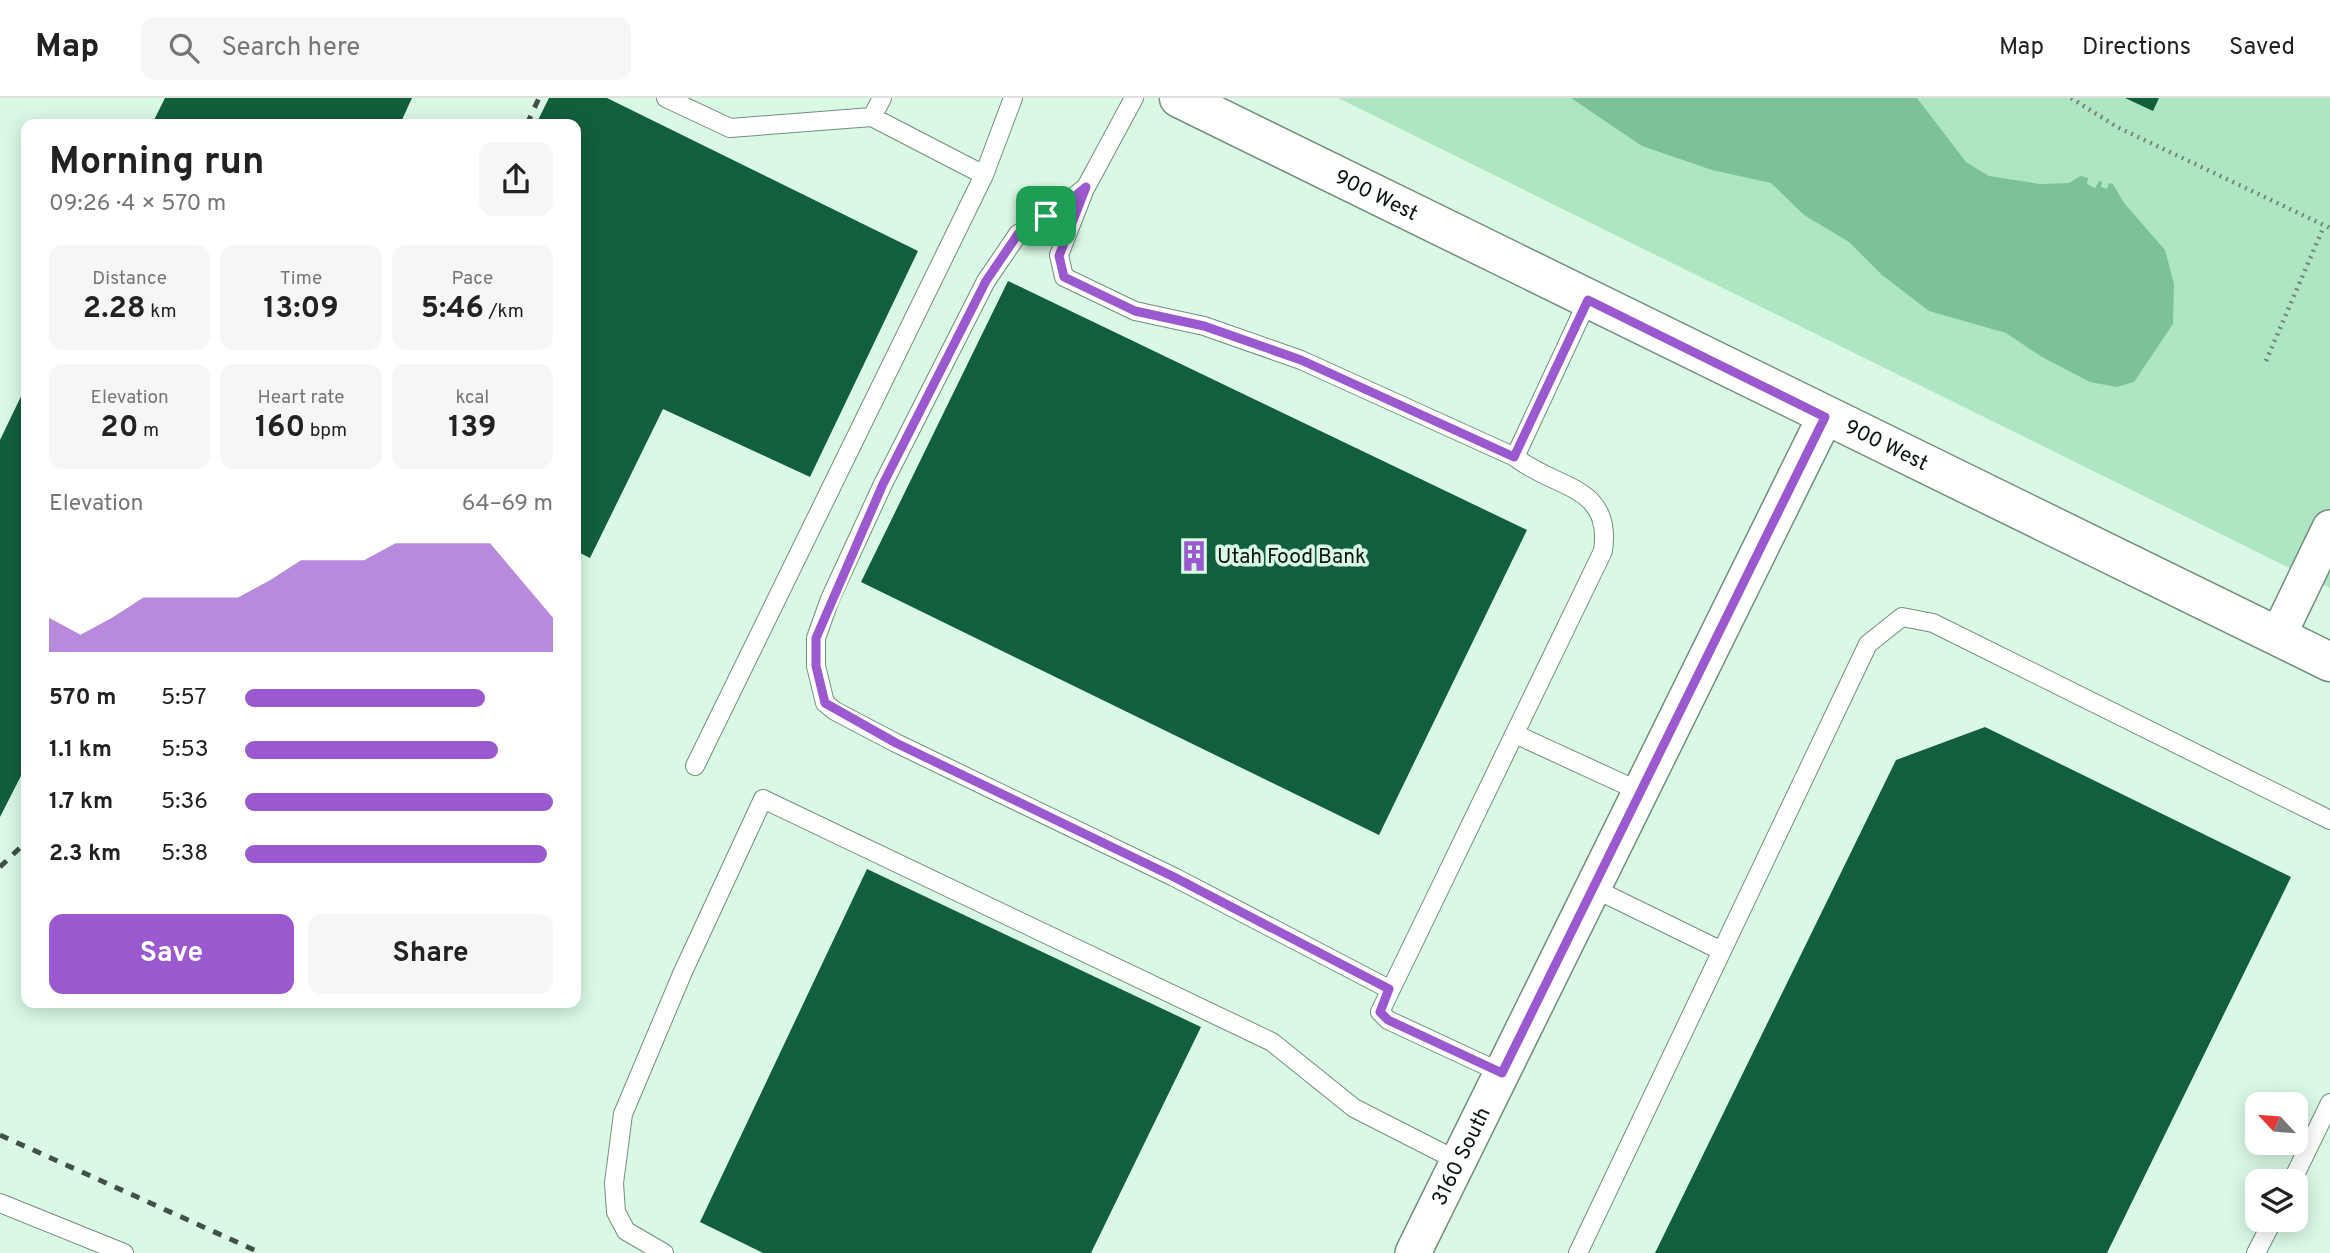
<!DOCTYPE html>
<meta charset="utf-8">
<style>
:root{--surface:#fff;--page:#f6f6f6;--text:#222;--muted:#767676;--line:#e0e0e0;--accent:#9b59cf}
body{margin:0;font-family:Overpass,sans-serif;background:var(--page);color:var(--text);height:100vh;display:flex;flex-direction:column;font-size:26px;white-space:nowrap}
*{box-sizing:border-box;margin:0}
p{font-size:23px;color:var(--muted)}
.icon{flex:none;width:38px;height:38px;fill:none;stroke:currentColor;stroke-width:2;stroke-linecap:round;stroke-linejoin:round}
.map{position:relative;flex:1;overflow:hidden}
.panel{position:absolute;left:21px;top:21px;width:560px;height:889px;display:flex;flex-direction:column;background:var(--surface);border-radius:14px;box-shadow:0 4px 18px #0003}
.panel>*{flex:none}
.needle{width:46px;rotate:296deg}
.fabs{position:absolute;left:2245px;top:994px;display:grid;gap:14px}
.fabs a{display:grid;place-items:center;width:63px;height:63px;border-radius:14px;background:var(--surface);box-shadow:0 4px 18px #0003;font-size:35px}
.pin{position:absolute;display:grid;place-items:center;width:60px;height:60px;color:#fff;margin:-30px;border-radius:14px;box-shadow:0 4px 10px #0006}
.round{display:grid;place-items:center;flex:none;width:74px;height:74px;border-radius:14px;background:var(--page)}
.summary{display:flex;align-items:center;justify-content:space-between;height:119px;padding:0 28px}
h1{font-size:38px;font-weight:700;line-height:52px}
.metrics{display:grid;grid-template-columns:repeat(3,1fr);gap:10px;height:119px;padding:7px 28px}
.metrics div{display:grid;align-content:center;border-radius:14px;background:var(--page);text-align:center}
.metrics b{font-size:30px;font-weight:700}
.metrics small{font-size:19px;font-weight:400}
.metrics p{font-size:19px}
.chart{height:196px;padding:14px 28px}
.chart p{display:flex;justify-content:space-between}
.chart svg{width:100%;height:126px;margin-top:7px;fill:var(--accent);opacity:.7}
.cta{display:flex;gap:14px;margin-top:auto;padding:14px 28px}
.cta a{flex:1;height:80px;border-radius:14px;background:var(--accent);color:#fff;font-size:28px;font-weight:700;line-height:80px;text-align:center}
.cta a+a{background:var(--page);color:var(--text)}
ul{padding:0 28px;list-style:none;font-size:23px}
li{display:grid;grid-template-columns:112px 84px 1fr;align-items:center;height:52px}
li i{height:18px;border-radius:9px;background:var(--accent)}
header{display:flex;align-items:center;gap:42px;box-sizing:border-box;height:98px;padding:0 35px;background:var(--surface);border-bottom:2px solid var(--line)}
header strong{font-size:33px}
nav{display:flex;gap:38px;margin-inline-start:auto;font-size:24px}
.search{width:490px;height:63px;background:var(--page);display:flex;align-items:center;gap:18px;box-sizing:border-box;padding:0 24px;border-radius:14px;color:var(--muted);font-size:26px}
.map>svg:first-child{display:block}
.green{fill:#aee6c4}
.water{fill:#7cc299}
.building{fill:#125f3b}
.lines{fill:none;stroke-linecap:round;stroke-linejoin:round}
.lane-casing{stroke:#728e7c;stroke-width:20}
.street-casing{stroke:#728e7c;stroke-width:38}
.secondary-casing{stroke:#728e7c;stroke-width:41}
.path{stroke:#72877a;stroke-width:4.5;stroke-dasharray:2 5;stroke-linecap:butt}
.lane{stroke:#fff;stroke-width:18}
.street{stroke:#fff;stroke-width:35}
.secondary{stroke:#fff;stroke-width:38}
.rail{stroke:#415147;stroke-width:5;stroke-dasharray:9 9;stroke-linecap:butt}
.route-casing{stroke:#fff;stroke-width:14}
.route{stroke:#9b59cf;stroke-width:9}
.labels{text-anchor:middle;stroke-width:7;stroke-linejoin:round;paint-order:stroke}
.street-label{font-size:21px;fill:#0a150e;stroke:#daf9e5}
.poi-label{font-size:21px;fill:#0a150e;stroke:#daf9e5;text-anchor:start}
</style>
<header>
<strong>Map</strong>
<div class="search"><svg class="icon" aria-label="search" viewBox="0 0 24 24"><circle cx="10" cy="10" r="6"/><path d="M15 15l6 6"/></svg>Search here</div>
<nav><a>Map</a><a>Directions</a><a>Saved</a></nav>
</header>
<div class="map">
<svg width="2330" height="1155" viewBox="0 0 2330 1155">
<rect width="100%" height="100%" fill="#daf9e5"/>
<path class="green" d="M1338,0H2330V490Z"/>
<path class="water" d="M1571,0H1917L1966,64L1989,78L2040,86L2069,85L2080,78L2088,80L2087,86L2095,90L2099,83L2102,84L2101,89L2107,91L2109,85L2113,86L2124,105L2165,152L2174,186L2173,226L2134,284L2117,289L2090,284L2042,259L2006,235L1929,213L1882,177L1849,144L1804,117L1771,85L1712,72L1642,48Z"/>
<path class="building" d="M165,0H412L400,26H152Z
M549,0H607L918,153L810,379L663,311L590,460L576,453V26H536Z
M2125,0H2159L2153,13Z
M1008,183L1527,432L1379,737L861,484Z
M26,288V668L0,719V342Z
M1985,629L2291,779L2107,1155H1655L1896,662Z
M867,771L1201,929L1091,1155H763L700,1124Z"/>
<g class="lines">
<defs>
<path id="lane" d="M666,0L730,30L872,19
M882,0L872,19L984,77
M1134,0L1086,89L1063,108L1018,136L986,183L883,386L830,501L816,540V568L825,605L835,613L896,645L1174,779L1389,891
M1084,93L1059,157L1064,179L1135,213L1204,228L1301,262L1515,359
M1515,636L1641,694
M695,668L984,77L1013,0
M1593,790L1722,853
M1502,975L1388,922L1380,914L1603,453C1613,386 1554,391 1515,359L1588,202
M2292,1083L2330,1005
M0,1105L124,1155
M664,1155L626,1133L616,1114L614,1085L623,1016L682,876L763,701L1272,944L1354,1010L1458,1063
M1578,1155L1868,546L1902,519L1933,525L2330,722
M2256,1155L2273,1122"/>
<g id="street">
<path d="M2278,538L2330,430"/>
<path id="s1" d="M1413,1155L1825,319"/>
</g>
<g id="secondary">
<path id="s2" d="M1179,0L2330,564"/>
</g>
</defs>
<use href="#lane" class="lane-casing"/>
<use href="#street" class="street-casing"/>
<use href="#secondary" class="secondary-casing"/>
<path class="path" d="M2071,0L2117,29L2330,130
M2266,263L2324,128"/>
<use href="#lane" class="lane"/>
<use href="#street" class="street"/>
<use href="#secondary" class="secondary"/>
<path class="rail" d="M527,26L539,0
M0,769L26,744
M0,1037L261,1155"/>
</g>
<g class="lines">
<defs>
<path id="route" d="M1086,89L1059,158L1064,179L1135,213L1204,228L1301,262L1514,359L1588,202L1825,319L1502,975L1388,922L1380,914L1389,891L1174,779L896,645L825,605L816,568V540L883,386L986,183L1018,136L1063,108Z"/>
</defs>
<use href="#route" class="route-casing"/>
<use href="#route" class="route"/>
</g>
<defs>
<symbol id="building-bare" viewBox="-9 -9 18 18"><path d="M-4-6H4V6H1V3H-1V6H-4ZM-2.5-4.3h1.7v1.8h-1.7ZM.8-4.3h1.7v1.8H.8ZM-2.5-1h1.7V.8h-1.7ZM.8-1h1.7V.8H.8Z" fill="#9b59cf" stroke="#daf9e5" stroke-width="2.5" paint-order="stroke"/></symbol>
</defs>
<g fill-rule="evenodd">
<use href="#building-bare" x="1172" y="436" width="44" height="44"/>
</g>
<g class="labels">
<g class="street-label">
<text dy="7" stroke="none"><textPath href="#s2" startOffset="220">900 West</textPath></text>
<text dy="7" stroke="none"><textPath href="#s2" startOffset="788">900 West</textPath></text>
<text dy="7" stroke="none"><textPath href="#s1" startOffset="108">3160 South</textPath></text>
</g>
<g class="poi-label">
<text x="1217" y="465">Utah Food Bank</text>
</g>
</g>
</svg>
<div class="fabs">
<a><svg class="needle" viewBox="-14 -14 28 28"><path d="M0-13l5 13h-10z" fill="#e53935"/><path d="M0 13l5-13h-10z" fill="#767676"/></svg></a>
<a><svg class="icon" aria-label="layers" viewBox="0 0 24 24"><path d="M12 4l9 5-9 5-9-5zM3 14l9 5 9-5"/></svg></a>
</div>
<div class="pin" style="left:1046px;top:118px;background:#1e9e55"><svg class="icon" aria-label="arrive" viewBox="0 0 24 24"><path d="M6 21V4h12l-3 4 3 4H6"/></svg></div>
<section class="panel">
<div class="summary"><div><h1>Morning run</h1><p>09:26 · 4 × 570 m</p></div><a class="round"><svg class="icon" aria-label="share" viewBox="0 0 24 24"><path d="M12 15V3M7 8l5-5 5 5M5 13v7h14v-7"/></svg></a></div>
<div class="metrics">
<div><p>Distance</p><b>2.28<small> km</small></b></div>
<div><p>Time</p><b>13:09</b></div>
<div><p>Pace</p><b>5:46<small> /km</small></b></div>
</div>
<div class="metrics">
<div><p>Elevation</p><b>20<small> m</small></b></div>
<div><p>Heart rate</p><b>160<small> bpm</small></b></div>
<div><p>kcal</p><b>139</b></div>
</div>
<div class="chart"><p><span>Elevation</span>64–69 m</p>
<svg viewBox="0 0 160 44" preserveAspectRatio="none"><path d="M0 44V32L10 38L20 32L30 25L40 25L50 25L60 25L70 19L80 12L90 12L100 12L110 6L120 6L130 6L140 6L150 19L160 32V44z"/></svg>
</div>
<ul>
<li><b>570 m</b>5:57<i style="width:78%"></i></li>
<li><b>1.1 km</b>5:53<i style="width:82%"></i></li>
<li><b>1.7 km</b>5:36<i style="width:100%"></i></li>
<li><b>2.3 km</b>5:38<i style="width:98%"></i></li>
</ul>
<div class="cta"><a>Save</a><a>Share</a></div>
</section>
</div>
